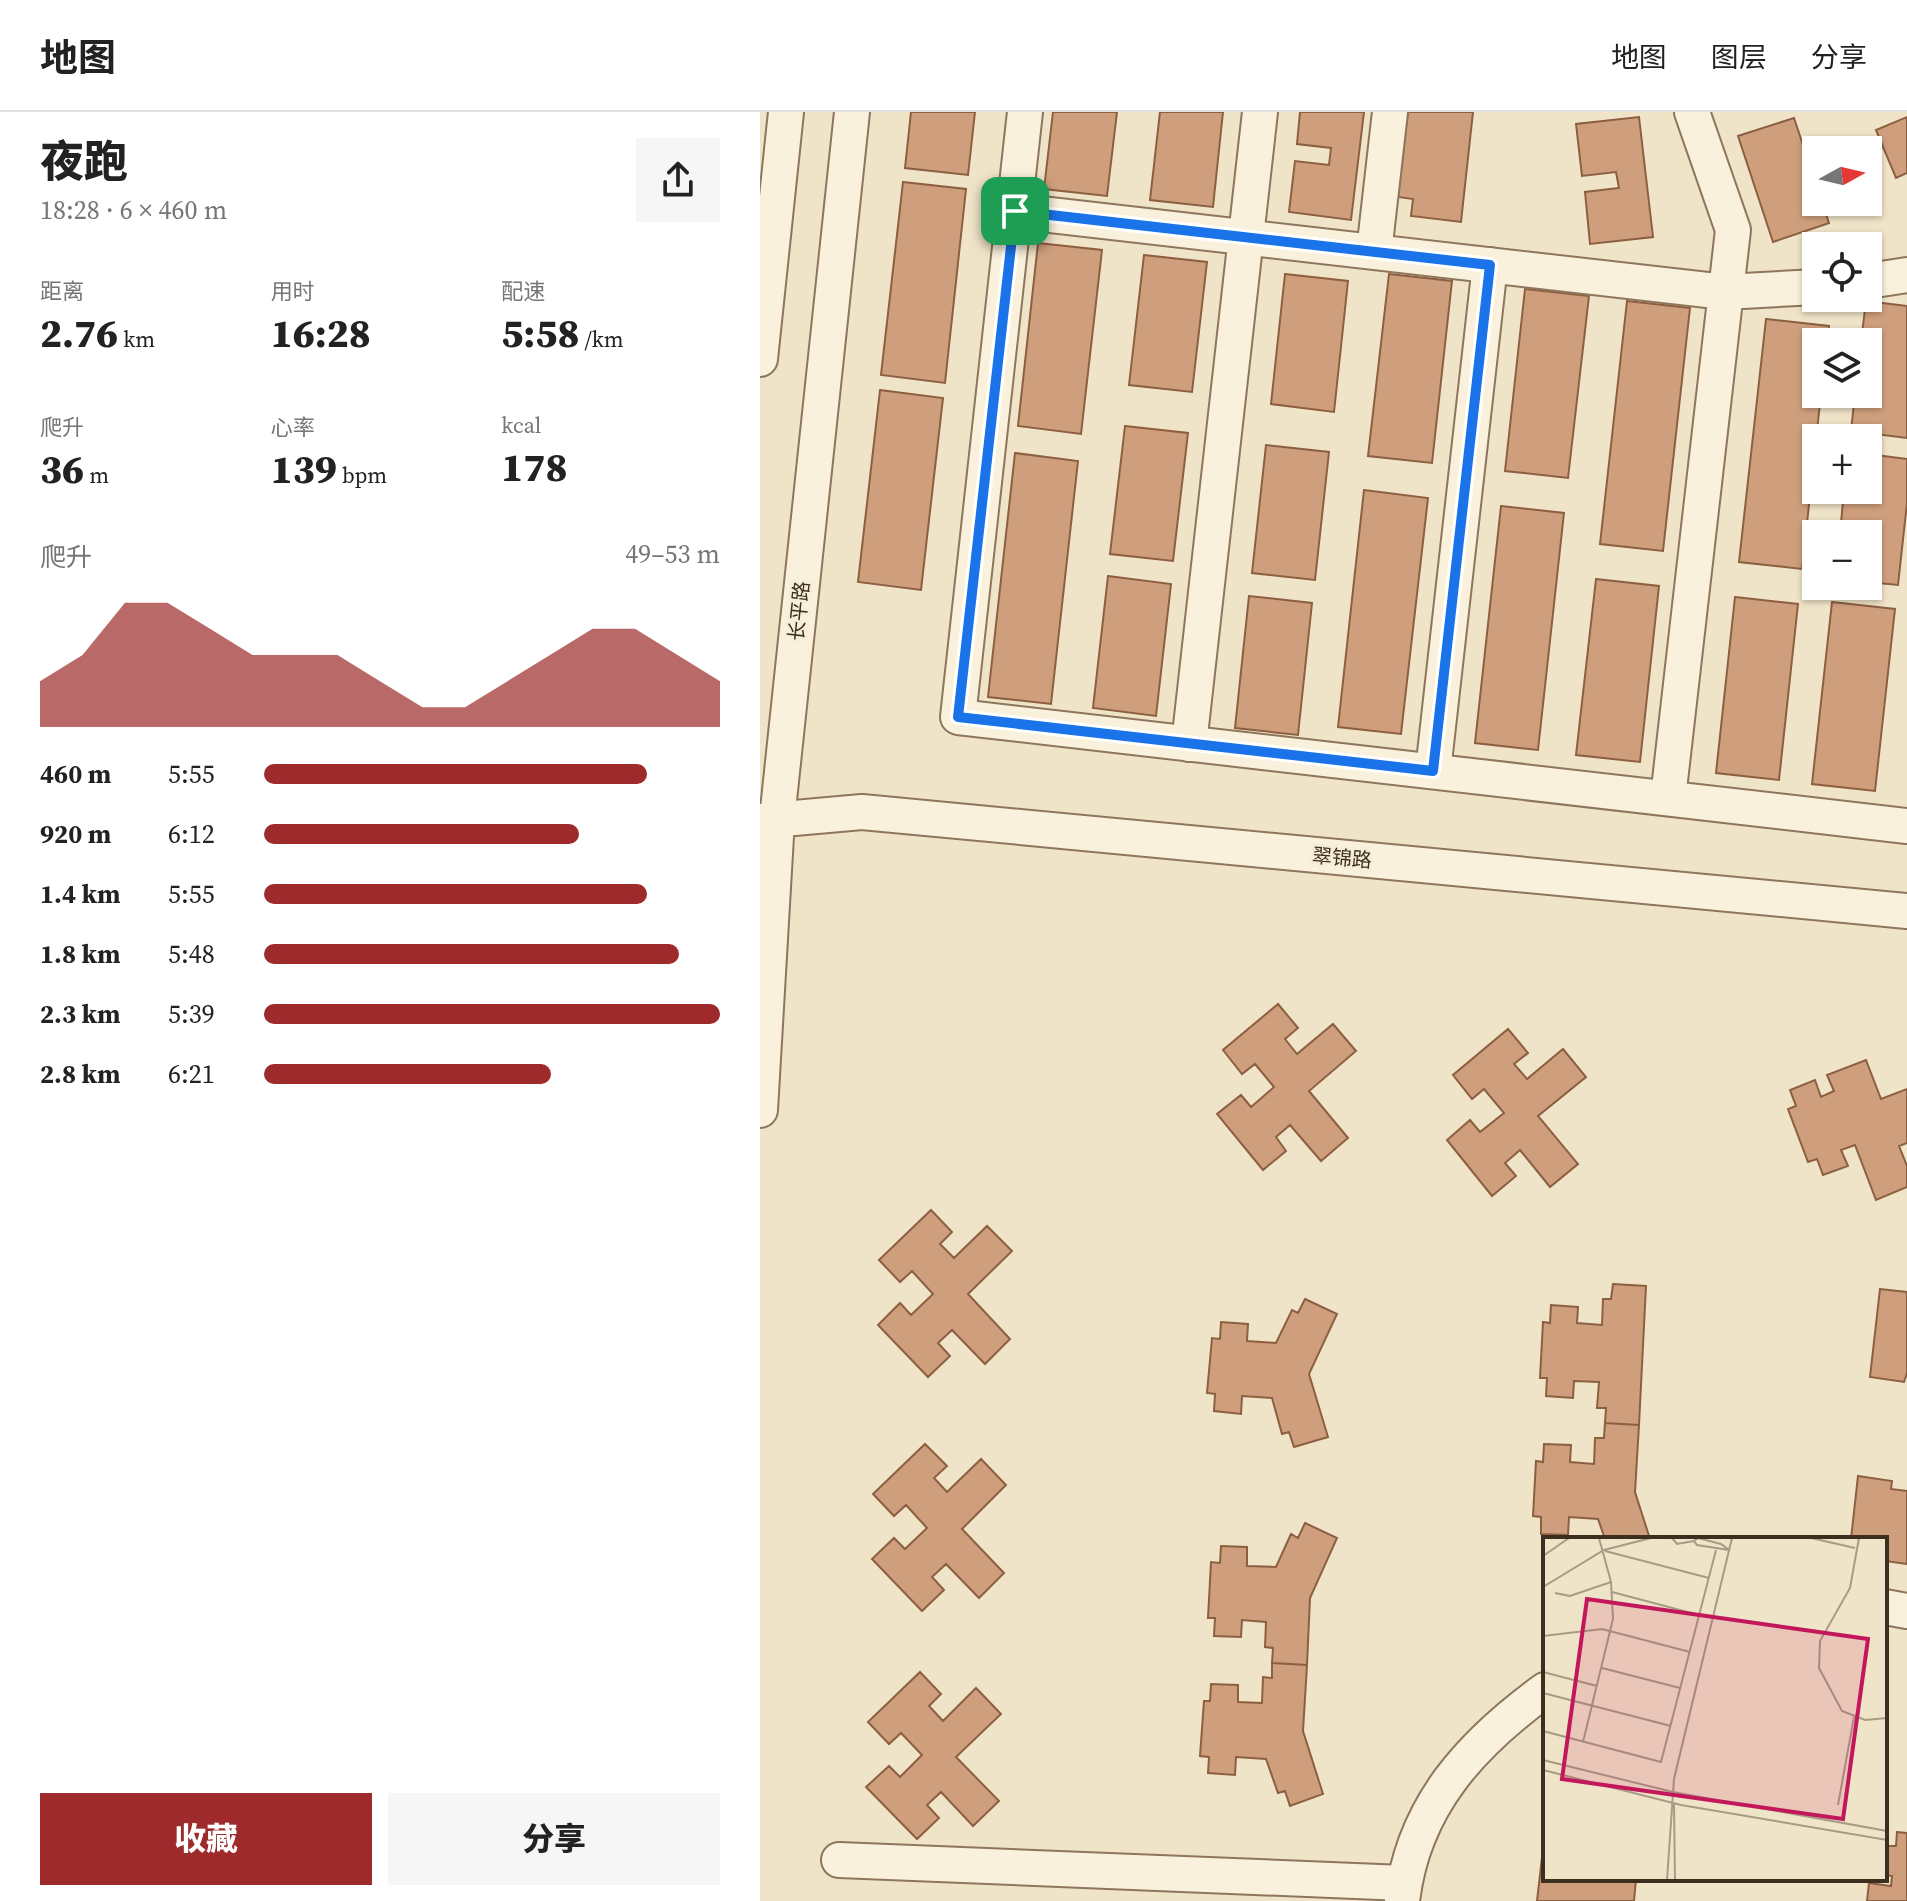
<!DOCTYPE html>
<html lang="zh">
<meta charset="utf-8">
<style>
:root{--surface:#fff;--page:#f6f6f6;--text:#222;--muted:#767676;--line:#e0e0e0;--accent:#9e2a2b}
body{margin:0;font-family:"Source Serif 4","Noto Sans SC",serif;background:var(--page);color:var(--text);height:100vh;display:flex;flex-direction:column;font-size:30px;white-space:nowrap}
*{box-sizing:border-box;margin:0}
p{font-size:26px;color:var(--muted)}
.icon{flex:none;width:44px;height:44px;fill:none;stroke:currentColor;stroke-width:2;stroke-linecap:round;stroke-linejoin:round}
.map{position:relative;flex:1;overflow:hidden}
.details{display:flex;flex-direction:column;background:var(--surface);width:760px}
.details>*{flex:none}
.needle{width:52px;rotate:82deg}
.tools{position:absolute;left:1042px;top:24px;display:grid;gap:16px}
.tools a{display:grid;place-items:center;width:80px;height:80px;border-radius:0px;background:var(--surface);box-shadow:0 2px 6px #0004;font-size:40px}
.pin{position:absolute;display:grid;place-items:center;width:68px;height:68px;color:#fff;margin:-34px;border-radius:16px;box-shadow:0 4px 12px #0006}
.round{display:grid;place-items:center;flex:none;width:84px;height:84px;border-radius:0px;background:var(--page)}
.head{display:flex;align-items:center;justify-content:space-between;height:136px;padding:0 40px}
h1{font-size:44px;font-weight:800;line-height:60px}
.metrics{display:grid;grid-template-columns:repeat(3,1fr);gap:12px;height:136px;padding:8px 40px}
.metrics div{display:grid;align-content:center}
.metrics b{font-size:40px;font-weight:800}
.metrics small{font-size:22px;font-weight:400}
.metrics p{font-size:22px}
.chart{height:224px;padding:16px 40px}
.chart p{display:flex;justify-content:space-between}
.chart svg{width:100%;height:144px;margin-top:8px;fill:var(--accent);opacity:.7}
.button{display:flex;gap:16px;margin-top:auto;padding:16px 40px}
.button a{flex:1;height:92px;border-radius:0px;background:var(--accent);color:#fff;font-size:32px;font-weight:800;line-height:92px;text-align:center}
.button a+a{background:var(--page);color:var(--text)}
ul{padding:0 40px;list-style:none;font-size:26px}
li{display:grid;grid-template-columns:128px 96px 1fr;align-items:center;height:60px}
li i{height:20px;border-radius:10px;background:var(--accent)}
header{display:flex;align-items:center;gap:48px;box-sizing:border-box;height:112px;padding:0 40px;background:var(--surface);border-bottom:2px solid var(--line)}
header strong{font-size:38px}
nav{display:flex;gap:44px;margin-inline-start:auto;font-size:28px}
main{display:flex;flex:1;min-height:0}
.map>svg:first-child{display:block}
.building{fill:#cf9f7d;stroke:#8d5f41;stroke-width:2}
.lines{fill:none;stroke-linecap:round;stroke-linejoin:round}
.minor-casing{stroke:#8d765c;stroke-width:38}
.minor{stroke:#faf1dc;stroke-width:34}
.route-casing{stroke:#fff;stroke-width:16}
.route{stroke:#1a73e8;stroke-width:10}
.labels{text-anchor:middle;stroke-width:6;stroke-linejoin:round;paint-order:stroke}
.street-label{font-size:20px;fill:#3d2e20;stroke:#f7eed8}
.inset-road{fill:none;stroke:#a89b85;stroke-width:2}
.view{fill:#c2185b;fill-opacity:0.15;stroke:#c2185b;stroke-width:4}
.inset-edge{fill:none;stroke:#3d2e20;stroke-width:4}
</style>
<header>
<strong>地图</strong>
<nav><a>地图</a><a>图层</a><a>分享</a></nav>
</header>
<main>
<section class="details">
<div class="head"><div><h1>夜跑</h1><p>18:28 · 6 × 460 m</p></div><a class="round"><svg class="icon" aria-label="share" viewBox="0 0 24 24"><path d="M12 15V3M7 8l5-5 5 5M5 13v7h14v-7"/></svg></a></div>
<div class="metrics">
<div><p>距离</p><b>2.76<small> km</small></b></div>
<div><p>用时</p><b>16:28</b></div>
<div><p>配速</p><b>5:58<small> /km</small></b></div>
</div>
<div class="metrics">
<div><p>爬升</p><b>36<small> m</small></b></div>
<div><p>心率</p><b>139<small> bpm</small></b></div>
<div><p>kcal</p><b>178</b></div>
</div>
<div class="chart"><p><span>爬升</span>49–53 m</p>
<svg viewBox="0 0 160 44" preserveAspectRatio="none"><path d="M0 44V30L10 22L20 6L30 6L40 14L50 22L60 22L70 22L80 30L90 38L100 38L110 30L120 22L130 14L140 14L150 22L160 30V44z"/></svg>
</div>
<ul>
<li><b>460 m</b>5:55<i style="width:84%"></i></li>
<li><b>920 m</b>6:12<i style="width:69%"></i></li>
<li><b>1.4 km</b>5:55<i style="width:84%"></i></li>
<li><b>1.8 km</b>5:48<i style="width:91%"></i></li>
<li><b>2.3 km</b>5:39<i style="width:100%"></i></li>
<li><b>2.8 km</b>6:21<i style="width:63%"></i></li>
</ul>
<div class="button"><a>收藏</a><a>分享</a></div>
</section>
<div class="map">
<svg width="1147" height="1789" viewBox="0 0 1147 1789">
<rect width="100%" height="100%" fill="#f0e4c8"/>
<path class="building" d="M151,0H215L208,63L145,56Z
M293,0H357L347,84L284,77Z
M400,0H463L453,95L390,88Z
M540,0H604L591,108L529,100L535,49L569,53L571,36L537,32Z
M648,0H713L701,110L651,104L653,87L638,85Z
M879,5L893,125L830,132L825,80L859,76L856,60L822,64L816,12Z
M1147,5V61L1136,66L1116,18Z
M1034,6L1056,72V90H1062L1069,111L1013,130L978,24Z
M143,70L206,77L185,271L121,263Z
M278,131L342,138L321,322L258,314Z
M384,143L447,150L432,280L369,273Z
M525,162L588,169L574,300L511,292Z
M629,162L692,169L672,351L608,344Z
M765,177L829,184L808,366L745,359Z
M867,189L930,196L903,439L840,432Z
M1106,189L1147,194V326L1091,319L1095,282H1108V230H1101Z
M1006,207L1069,214L1067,230H1056V282H1061L1042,457L979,450Z
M120,278L183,286L161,478L98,470Z
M365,314L428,321L413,449L350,442Z
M506,333L569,340L555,468L492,461Z
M255,341L318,349L291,592L228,585Z
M1108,342L1147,347V391L1138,473L1108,470V422H1080L1084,378H1108Z
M604,378L668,386L641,622L578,615Z
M741,394L804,401L778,638L715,631Z
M348,464L411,472L396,604L333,596Z
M836,467L899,474L880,650L816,643Z
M489,484L552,491L538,623L475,616Z
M975,485L1038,492L1019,668L956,661Z
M1072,490L1135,497L1115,679L1052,672Z
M518,892L538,916L525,927L537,942L573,912L596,939L549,979L588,1026L561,1049L530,1013L516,1025L526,1039L503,1058L457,1002L481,983L491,995L514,975L495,952L482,962L463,938Z
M748,917L768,941L754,952L767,967L803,937L826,965L778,1004L818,1052L790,1075L760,1038L745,1051L756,1064L732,1084L687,1028L710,1008L720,1020L744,1001L724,977L712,987L693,963Z
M1106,948L1121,987L1147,977V1031L1139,1034L1147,1054V1075L1116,1088L1095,1033L1081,1038L1088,1054L1063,1063L1057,1047L1048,1050L1028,997L1036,994L1030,978L1055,968L1061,985L1074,979L1067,963Z
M171,1098L192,1120L180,1132L194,1146L227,1114L252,1139L208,1182L250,1227L225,1252L192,1218L178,1231L190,1244L168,1265L118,1213L140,1191L151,1203L173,1182L152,1159L140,1170L119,1148Z
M853,1172L886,1174L879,1313L845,1311L846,1296H837L839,1270L814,1269L813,1286L786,1284L787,1266H780L783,1210L790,1211L791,1193L818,1195L817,1211L842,1213L843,1187H851Z
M1120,1177L1147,1180V1261L1144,1270L1110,1265Z
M545,1187L577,1202L549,1262L568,1325L534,1335L529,1320L522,1322L512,1286L482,1284L481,1302L454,1299L455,1282L447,1281L452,1226L460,1227L461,1210L488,1212L487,1229L516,1231L532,1198L538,1201Z
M845,1311L879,1313L875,1380L890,1427H845L838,1407L809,1405L808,1423L781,1422V1405L773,1404L776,1349L783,1350L784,1332L811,1333L810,1350L834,1352L835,1326H844Z
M165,1332L187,1354L174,1366L187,1380L221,1347L246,1373L202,1417L244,1461L219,1486L186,1452L172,1465L184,1478L162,1499L112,1447L134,1426L145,1437L167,1416L146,1393L134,1404L113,1382Z
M1098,1364L1132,1369L1131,1377L1147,1379V1452L1125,1449V1427H1091Z
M545,1411L577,1426L550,1486L547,1553L512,1551L513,1536L505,1535L506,1510L482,1508L481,1525L454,1524L455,1506H448L451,1450L460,1451L461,1434L487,1435V1454L516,1455L531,1422L538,1426Z
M512,1551L547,1553L543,1619L563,1682L530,1694L525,1679L518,1681L506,1647L476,1645L475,1663L448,1661L449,1645L440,1644L444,1589H450L451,1572L478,1573V1590L502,1591L503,1565L512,1566Z
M160,1560L181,1582L169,1594L183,1609L216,1576L241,1602L196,1645L239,1689L213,1714L181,1680L167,1693L179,1706L157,1727L106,1675L129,1654L140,1665L162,1643L141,1621L129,1632L108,1610Z
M785,1719V1767H876L874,1789H777Z
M1137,1720L1147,1721V1789H1107L1109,1771L1131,1774L1132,1764L1125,1763V1756L1128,1734H1136Z"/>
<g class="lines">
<defs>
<path id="minor" d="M265,0L198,605L1147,714
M255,99L965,180L1056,175
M614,140L630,0
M1108,169L1147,163
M0,247L26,0
M429,632L500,0
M673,659L730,153
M908,686L973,118L932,0
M0,709L102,700L1147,799
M0,998L17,707L92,0
M1125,1495L1147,1499
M79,1748L644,1771
M642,1789C653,1694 711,1632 785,1578"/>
</defs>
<use href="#minor" class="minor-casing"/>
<use href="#minor" class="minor"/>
</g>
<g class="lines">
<defs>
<path id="route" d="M255,99L730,153L673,659L198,605Z"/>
</defs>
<use href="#route" class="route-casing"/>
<use href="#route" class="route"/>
</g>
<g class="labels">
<g class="street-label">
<text transform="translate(39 499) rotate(-84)" y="7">长平路</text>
<text transform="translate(582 746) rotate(5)" y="7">翠锦路</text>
</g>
</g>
<g transform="translate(783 1425)">
<rect width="344" height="344" fill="#f0e4c8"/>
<path class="inset-road" d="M129,1L134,7L151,4M155,1L178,7L186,13L154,8L151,4ZM268,1L312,11M316,1L307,51L277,104L276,131L299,174L322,183L344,181M62,14L166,41M0,19L26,1M0,50L61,13L108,1M69,55L156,78M12,56L27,59L68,45M0,99L59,92L147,115M59,131L137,151M0,135L54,149M0,156L128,189M0,194L118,225L173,13M40,205L70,82L68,45L56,1M0,223L130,255L344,294M0,233L138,268L344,303M131,267L132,343M295,268L311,180M124,343L131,242L189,1"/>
<path class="view" d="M44,62L325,102L300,282L19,242Z"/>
<rect width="344" height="344" class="inset-edge"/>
</g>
</svg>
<div class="tools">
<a><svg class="needle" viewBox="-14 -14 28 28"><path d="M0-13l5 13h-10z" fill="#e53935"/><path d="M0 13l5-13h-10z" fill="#767676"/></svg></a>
<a><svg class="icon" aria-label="locate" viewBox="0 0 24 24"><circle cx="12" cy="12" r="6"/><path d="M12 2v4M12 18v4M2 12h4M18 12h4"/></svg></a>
<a><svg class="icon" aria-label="layers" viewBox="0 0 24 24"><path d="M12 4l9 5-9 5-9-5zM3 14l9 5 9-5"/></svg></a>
<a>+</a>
<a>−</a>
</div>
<div class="pin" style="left:255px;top:99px;background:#1e9e55"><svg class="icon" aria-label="arrive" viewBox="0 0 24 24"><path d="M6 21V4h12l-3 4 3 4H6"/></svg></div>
</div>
</main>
